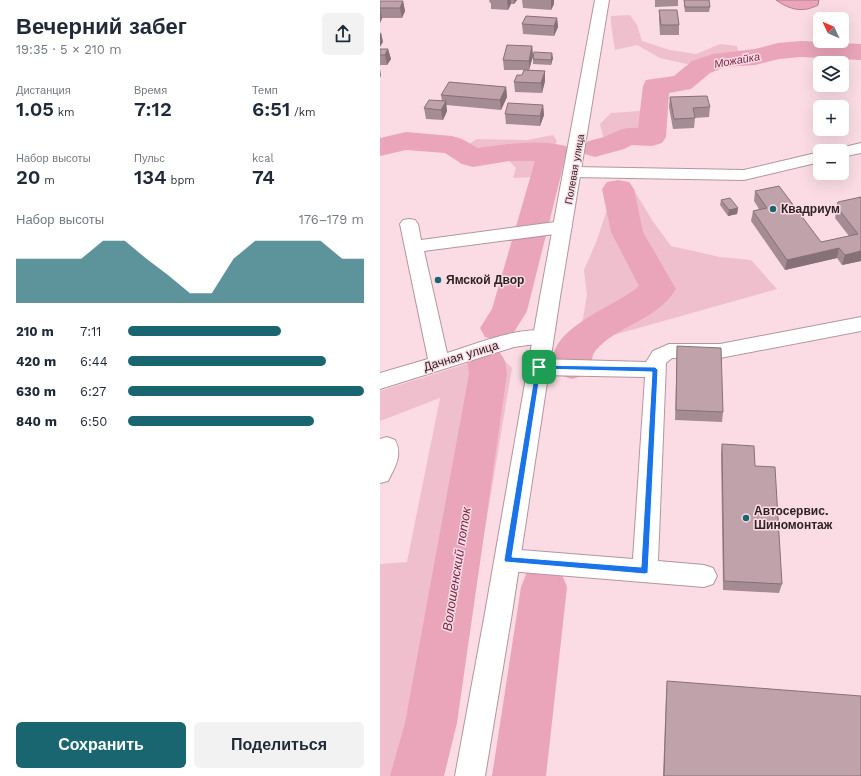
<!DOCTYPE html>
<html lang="ru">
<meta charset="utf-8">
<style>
:root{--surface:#fff;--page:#f2f2f3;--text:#1f2937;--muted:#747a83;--accent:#1a6670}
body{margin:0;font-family:"Work Sans",sans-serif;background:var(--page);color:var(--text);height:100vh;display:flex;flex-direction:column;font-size:15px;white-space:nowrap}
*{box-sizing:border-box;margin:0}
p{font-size:13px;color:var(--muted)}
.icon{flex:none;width:22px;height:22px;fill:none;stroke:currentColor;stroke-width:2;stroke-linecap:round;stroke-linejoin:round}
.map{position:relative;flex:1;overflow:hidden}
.drawer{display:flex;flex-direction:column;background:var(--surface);width:380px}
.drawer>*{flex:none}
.needle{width:26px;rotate:314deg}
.tools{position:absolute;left:433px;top:12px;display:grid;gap:8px}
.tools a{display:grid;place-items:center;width:36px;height:36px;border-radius:6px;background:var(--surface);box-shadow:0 4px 16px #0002;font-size:20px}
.pin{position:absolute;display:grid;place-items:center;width:34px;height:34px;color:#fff;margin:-17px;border-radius:8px;box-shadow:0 2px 6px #0006}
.round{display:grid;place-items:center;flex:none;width:42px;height:42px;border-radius:6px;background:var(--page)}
.summary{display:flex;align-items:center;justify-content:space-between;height:68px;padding:0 16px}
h1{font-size:22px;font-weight:600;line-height:30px}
.metrics{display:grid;grid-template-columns:repeat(3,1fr);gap:6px;height:68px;padding:4px 16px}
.metrics div{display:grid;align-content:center}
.metrics b{font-size:20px;font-weight:600}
.metrics small{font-size:11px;font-weight:400}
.metrics p{font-size:11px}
.chart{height:112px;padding:8px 16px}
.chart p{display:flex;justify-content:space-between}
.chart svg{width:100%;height:72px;margin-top:4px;fill:var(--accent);opacity:.7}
.button{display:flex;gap:8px;margin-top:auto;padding:8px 16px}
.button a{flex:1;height:46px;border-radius:6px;background:var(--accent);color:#fff;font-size:16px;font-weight:600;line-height:46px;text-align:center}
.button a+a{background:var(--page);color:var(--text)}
ul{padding:0 16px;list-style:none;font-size:13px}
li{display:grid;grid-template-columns:64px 48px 1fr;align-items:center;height:30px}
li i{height:10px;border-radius:5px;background:var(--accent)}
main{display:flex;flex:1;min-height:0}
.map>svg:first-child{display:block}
.green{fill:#f0bfce}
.water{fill:#eaa5ba;stroke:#b17e8d}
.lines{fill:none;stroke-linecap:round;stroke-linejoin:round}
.river{fill:#eaa5ba;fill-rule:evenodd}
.minor-casing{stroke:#b2969e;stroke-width:2}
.major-casing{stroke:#b2969e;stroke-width:2}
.minor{fill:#fff;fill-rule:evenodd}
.major{fill:#fff;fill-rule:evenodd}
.wall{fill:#a58b93}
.shaded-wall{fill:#867178}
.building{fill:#c0a2ab;stroke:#867178}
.route{fill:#1a73e8;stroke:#fff;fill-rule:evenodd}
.poi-dot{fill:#1a6670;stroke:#fbdce5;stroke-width:1.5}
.labels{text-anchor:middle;stroke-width:3;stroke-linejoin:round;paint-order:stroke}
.far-street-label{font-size:10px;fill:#2d2225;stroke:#fbdce5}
.far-water-label{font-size:11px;font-style:italic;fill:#782848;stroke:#fbdce5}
.poi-label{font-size:12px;font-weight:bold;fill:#2d2225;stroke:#fbdce5;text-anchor:start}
.street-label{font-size:12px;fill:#2d2225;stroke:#fbdce5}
.water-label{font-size:13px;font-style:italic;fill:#782848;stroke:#fbdce5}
</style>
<main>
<section class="drawer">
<div class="summary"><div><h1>Вечерний забег</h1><p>19:35 · 5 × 210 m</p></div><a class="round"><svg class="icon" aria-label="share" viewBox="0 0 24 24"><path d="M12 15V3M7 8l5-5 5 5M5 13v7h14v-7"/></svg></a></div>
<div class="metrics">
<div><p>Дистанция</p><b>1.05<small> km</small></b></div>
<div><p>Время</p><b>7:12</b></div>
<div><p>Темп</p><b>6:51<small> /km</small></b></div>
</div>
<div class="metrics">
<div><p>Набор высоты</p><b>20<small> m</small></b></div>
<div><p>Пульс</p><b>134<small> bpm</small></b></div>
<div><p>kcal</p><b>74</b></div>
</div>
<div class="chart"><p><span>Набор высоты</span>176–179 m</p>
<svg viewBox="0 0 160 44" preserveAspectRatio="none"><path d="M0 44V17L10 17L20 17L30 17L40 6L50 6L60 17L70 27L80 38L90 38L100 17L110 6L120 6L130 6L140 6L150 17L160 17V44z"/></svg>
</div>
<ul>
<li><b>210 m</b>7:11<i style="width:65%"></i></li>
<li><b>420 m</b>6:44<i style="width:84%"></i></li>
<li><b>630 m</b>6:27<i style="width:100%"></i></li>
<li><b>840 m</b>6:50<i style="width:79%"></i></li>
</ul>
<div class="button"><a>Сохранить</a><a>Поделиться</a></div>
</section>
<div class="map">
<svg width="481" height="776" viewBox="0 0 481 776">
<rect width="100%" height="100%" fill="#fbdce5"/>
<path class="green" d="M250,15L257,25L262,41L290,50L316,54L340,44L357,46L361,63L311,65L280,58L257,45L235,50C234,41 230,22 231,16Z
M260,111L268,116L263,130L234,140H224L220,124L231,113Z
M173,135L177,141L157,177L133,178L136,168L129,161L84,147L97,139L147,140Z
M246,187L251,188L254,190L272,220L291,246L340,257L371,260L397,289L223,338L201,330L207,295L204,270L217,240L233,191Z
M105,358C115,358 125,359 132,368L100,559L55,776H0V564L27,562L60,398L0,421V391Z"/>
<path class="water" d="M396,0H439L438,5C423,13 410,10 396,0Z"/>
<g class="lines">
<path class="river" d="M421,41L481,44V60L421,57L399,59L375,65L345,67L330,73L311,89L289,93L286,137L282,143L272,146L252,145L244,149L215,157L205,154L200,148L205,142C211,140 218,139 224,137C238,131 242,127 258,128L263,86L266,80L294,76L312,61L333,54L375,49L398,43Z
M26,132L72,136L82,139L98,148C126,144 158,139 186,146L191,152L185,159L147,311L131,337L118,341L105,337L100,328L112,309L155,161H129L93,167L82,164L65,153L26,150L0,156V138Z
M238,180L249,182L254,189L263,232L296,289C276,321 242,323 218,348C212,353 213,357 211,364C210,368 207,372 205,375L192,379L179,375C177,372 173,368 173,364C169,327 237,306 259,286L231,232L222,189L227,182Z
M106,347L119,351L125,361L127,374L77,723L64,776H10L25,723L89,374L87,361L93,351Z
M164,566L181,572L187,587L166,776H112L141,587L147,572Z"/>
<defs>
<path id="minor" d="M481,143V153L462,157V151H455L456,149Z
M440,152V162L364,180L193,177L187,175L185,172L187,169L193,167L364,170Z
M29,219L35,220L38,224L41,240L183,221L189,223L192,227L189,231L183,233L44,251L67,353C93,345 144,324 170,332L173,337L170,342L134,347L0,389V373L48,359L20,224L23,220Z
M481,317V331L340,358H292L286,363L278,561L324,565L333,568L337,576L333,584L324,587L128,571L119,568L116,560L119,552L128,549L253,559L265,377L159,375L152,372L149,367L152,362L159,359L266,362L273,351L289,344H340Z
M7,437L15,440C23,455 15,467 8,481L0,483V439Z"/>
<path id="major" d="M215,0H229L180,297L132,613L105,776H75L105,613L160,297Z"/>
</defs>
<use href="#minor" class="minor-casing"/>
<use href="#major" class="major-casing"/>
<use href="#minor" class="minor"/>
<use href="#major" class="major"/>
</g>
<path class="wall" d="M109,0H137L134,4H131L128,10L111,9V3H110Z
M142,0H174V4L171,10L143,8Z
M275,0H298V6L275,7Z
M304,0L330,7L329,12H305L304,5Z
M0,1H23L25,11L22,18H2L0,23Z
M279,10L299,25V35H280L279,19Z
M177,18L178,27L174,36L143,34L142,24Z
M152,46L153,56L149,70L165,71V81L162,93L135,92L134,82L142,75L144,70H124L123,60Z
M0,49H8L11,59L7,65H0Z
M173,58L171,65L153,64V59Z
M126,87L127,97L121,110L66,105L67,111L63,120L46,119L44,108L62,101L61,95Z
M290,97L330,107L329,117L315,118L314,128L293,129L289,107Z
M163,105L164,115L160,126L126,124L125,114Z
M435,105L440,107V116H438L434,110Z
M375,191L441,242L469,236L455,218L458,202L481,197V261L462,265L457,258L405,270L371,221L373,211L379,209L374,201Z
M341,200L358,208L357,214L348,216L340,205Z
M297,346L343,412L342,422L295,420Z
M342,444L402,584L399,593L343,590L341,454Z
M287,681L481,776H283L286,695Z"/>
<path class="shaded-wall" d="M127,0H131V4L128,10Z
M134,0H137L134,4Z
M171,0H174V4L171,10Z
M23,1L25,11L22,18L20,8Z
M0,8L2,18L0,23Z
M177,18L178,27L174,36V26Z
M1,32L3,42L0,47V34Z
M152,46L153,56L149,70V61Z
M8,49L11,59L7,65L5,55Z
M172,53L173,58L171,65V60Z
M0,69L1,75L0,78Z
M165,71V81L162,93L161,83Z
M126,87L127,97L121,110L120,100Z
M66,101L67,111L63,120L61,110Z
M163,105L164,115L160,126V116Z
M358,208L357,214L348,216L349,210Z
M459,248L457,258L405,270L407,260Z
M481,251V261L462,265L465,255Z"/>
<path class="building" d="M304,0H329L330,7H305Z
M0,1H23L20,8H0V9Z
M279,10H297L299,25H281Z
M146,16L177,18L174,26L142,24Z
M127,45L152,46L149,61L123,60Z
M0,49H8L5,55H0Z
M154,52L172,53L171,60L153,59Z
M144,70L165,71L161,83L134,82L137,75H142Z
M69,82L126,87L120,100L61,95Z
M327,96L330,107L313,108L315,118L294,119L290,97Z
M49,100L66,101L61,110L44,108Z
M128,103L163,105L160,116L125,114Z
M452,104L454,107H440V111H439L435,105Z
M399,186L441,242L478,234L457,207L458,202L481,197V251L465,255L459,248L407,260L373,211L387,208L375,191Z
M350,198L358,208L349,210L341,200Z
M297,346L341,348L343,412L296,410Z
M342,444L374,446L375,466L395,467L402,584L344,581Z
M287,681L481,696V776H284Z"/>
<path class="route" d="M156,365L275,367L278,370L268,573L265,574L125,562L124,560ZM161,369L272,372L261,567L132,557Z"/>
<g class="poi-dot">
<circle cx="393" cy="209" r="4"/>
<circle cx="58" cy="280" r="4"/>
<circle cx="366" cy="518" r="4"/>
</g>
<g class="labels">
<g class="far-street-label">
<text transform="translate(194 169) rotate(-80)" y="4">Полевая улица</text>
</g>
<g class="far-water-label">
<text transform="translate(357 60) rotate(-10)" y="4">Можайка</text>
</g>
<g class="poi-label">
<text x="401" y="213">Квадриум</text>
<text x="66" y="284">Ямской Двор</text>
<text x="374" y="515">Автосервис.<tspan x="374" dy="14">Шиномонтаж</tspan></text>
</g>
<g class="street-label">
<text transform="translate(81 356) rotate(-17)" y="4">Дачная улица</text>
</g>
<g class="water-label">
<text transform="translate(76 569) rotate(-81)" y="5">Волошенский поток</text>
</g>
</g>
</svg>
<div class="tools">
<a><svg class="needle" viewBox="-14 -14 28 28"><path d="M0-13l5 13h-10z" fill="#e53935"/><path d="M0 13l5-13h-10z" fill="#747a83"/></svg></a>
<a><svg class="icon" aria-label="layers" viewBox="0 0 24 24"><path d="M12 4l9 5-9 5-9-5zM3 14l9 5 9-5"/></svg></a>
<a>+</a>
<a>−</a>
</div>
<div class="pin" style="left:159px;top:367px;background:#1e9e55"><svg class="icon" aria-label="arrive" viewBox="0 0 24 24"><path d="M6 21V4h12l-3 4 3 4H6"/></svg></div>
</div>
</main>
